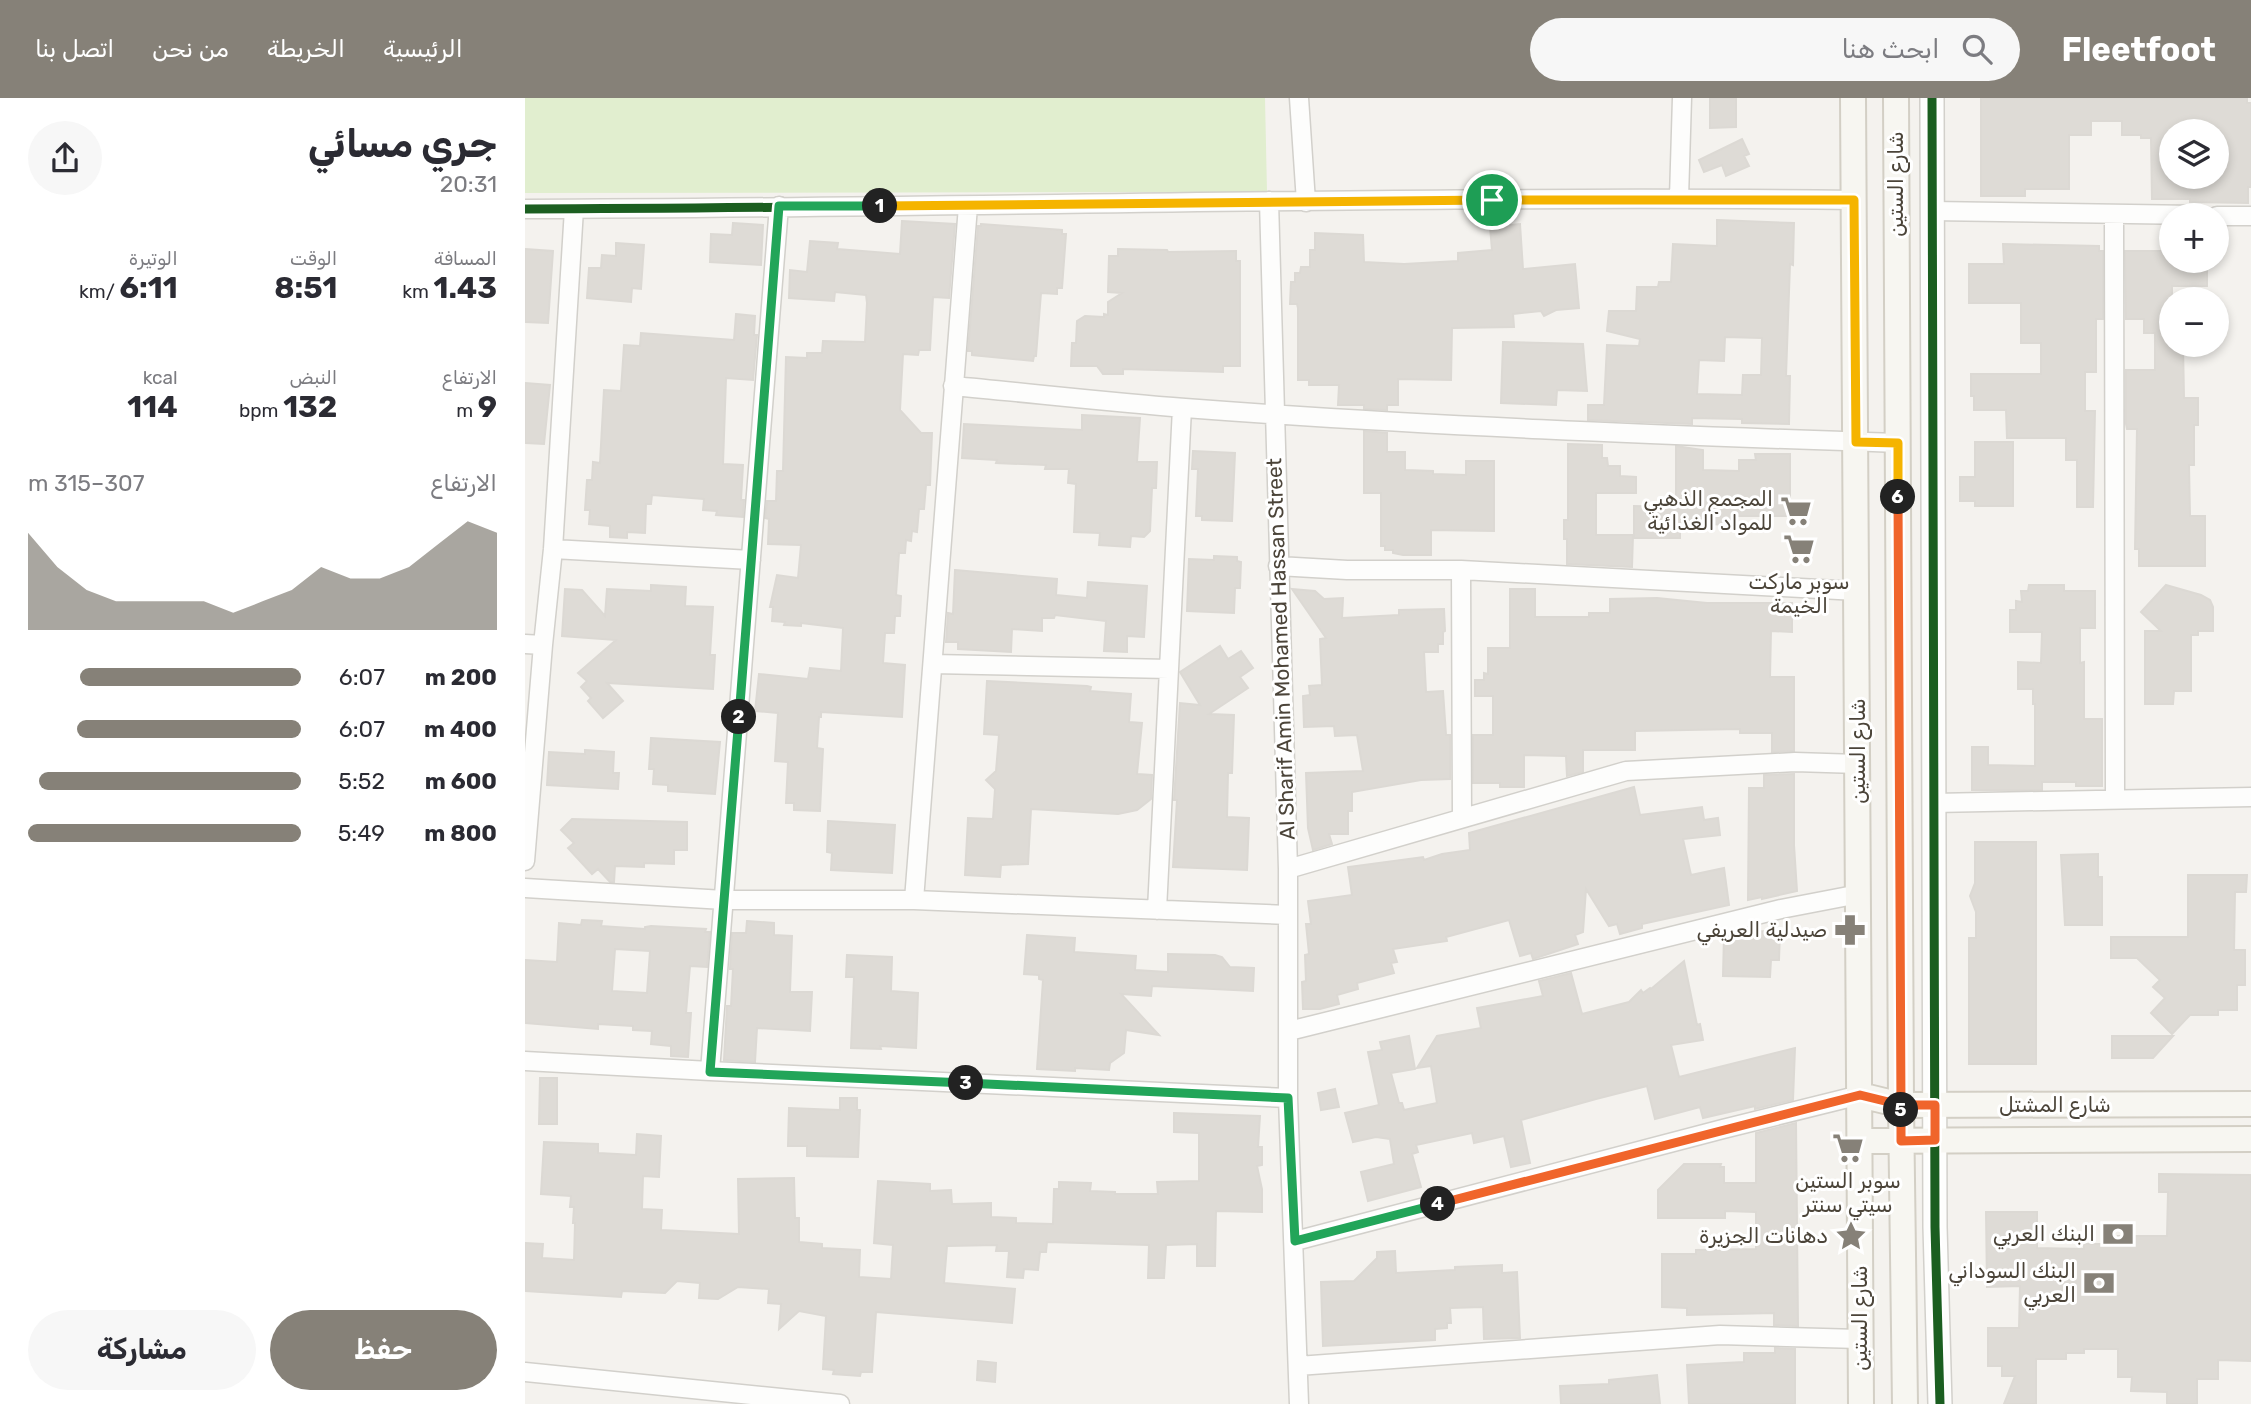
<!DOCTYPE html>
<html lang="ar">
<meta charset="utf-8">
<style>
:root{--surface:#fff;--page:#f7f7f7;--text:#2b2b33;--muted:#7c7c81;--accent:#868178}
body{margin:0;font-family:Rubik,Cairo,sans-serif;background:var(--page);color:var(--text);direction:rtl;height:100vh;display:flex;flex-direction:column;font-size:26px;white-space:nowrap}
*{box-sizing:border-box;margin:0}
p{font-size:23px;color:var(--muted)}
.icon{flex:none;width:38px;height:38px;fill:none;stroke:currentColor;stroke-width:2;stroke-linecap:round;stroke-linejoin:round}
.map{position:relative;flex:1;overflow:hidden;direction:ltr}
.sheet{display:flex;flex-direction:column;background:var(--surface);width:525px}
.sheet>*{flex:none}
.buttons{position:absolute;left:1634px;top:21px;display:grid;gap:14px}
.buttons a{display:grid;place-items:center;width:70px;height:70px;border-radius:50%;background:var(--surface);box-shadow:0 4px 10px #0003;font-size:35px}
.pin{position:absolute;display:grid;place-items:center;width:60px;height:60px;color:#fff;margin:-30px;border:4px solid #fff;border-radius:50%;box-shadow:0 2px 7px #0007}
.km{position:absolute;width:35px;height:35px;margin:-18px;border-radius:50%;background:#222;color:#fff;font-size:19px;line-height:35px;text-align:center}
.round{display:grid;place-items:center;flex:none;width:74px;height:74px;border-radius:37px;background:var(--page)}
.summary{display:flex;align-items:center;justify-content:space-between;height:119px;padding:0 28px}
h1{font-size:38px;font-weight:700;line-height:52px}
.metrics{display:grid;grid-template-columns:repeat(3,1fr);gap:10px;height:119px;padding:7px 28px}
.metrics div{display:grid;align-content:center}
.metrics b{font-size:30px;font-weight:700}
.metrics small{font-size:19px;font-weight:400}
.metrics p{font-size:19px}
.chart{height:196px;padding:14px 28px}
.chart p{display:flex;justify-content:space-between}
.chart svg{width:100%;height:126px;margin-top:7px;fill:var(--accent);opacity:.7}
.button{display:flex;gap:14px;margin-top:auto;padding:14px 28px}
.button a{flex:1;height:80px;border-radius:42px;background:var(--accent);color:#fff;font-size:28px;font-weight:700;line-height:80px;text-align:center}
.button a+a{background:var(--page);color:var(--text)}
ul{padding:0 28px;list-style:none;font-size:23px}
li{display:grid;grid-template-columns:112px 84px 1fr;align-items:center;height:52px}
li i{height:18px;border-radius:9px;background:var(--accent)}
header{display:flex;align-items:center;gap:42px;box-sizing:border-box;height:98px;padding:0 35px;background:var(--accent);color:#fff}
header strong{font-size:33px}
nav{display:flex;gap:38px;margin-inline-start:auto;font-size:24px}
.search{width:490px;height:63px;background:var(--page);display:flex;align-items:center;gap:18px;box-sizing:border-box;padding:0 24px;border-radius:38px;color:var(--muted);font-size:26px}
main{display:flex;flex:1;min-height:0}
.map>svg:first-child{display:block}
.green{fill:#e1eecf}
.building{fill:#dedbd6;stroke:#dcd9d4;stroke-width:2;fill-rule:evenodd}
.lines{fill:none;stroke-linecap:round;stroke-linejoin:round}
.minor-casing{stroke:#d2d0cb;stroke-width:21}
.tertiary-casing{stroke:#d2d0cb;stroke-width:26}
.secondary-casing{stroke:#d3cfc5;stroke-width:28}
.minor{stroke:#fdfdfc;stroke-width:18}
.tertiary{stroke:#fdfdfc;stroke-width:23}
.secondary{stroke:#f7f6f1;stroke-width:24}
.cycleway-casing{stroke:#fff;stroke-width:13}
.cycleway{stroke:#1b5e20;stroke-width:9}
.split-1-casing{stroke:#fff;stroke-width:14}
.split-2-casing{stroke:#fff;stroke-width:14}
.split-3-casing{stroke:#fff;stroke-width:14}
.split-4-casing{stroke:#fff;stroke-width:14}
.split-5-casing{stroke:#fff;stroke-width:14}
.split-6-casing{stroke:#fff;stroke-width:14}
.split-7-casing{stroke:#fff;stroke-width:14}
.split-1{stroke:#f5b400;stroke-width:9}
.split-2{stroke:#22a559;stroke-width:9}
.split-3{stroke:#22a559;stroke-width:9}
.split-4{stroke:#22a559;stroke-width:9}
.split-5{stroke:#f0652b;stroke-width:9}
.split-6{stroke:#f0652b;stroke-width:9}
.split-7{stroke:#f5b400;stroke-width:9}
.labels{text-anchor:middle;stroke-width:6;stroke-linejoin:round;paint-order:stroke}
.street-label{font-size:21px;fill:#4b4439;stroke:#fff}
.poi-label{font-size:21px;fill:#4b4439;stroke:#fff;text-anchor:end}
</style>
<header>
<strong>Fleetfoot</strong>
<div class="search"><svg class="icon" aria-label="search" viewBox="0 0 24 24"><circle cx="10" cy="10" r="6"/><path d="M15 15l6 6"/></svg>ابحث هنا</div>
<nav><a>الرئيسية</a><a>الخريطة</a><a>من نحن</a><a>اتصل بنا</a></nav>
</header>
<main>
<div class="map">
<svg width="1726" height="1306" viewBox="0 0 1726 1306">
<rect width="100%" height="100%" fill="#f4f2ee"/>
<path class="green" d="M0,0H740L742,94L0,95Z"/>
<path class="building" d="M1185,0H1211V29L1185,30Z
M1456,0H1722V5H1726V89H1723V105L1665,104V101H1627L1626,40H1616V37H1597V23H1566V37H1544V91H1500V98H1456ZM1647,33H1692V79H1645Z
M1217,41L1224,56L1219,58L1224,68L1201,78L1197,67L1179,74L1174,62Z
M1192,122L1269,125L1268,167L1265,166L1261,278H1265L1264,326L1217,325V321L1167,320V326L1063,322V307H1079L1082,247L1114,248L1115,241L1082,233L1084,213H1111L1112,189H1133L1134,184H1146L1148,146L1192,148ZM1200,239L1237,240L1236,277H1218L1217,297L1172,296L1174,262L1199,263Z
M377,123L430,126L424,200L408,199L405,252H394L393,257L378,256L375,312L396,335H407L405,387H401L399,411H394L392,434L387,433L386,443L381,442L380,455H374L371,497L376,498L375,518H370L369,535H360L358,565L380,567L377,619L296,614V619H294L292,650L298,651L295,713L269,712V705H261L263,664L250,663L253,615L230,613L234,576L283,581L285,570L316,573L318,530L276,525V528L259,527L260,524L247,523L248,509H245L252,477L273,480L276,447L243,446L244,421L240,420L242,403H251L252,373H258L261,259L282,260V255H297L298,243L340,244L342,205L341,197L310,194L309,203L264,200L265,172L282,174L285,143L313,145L312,151L375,156Z
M208,125L238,127L236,167L185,164L186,136L207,137Z
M456,126L537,132V136H541L537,190H532V196L516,195L511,258H509L508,263L447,257V253H443L453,128H456Z
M995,126L998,171L1050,166L1054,210L1031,212L1019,218L1016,213L988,216L989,229L927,230L926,282L873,281V307H862V312L839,311V307H813L814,287H784V282H773V210L772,206H765L766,184H770V175H775L776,169H785V152H790V135L838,137L839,164L879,166L933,163V155L967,152L965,129Z
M91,145L119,147L116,191L107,190L106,204L62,200L64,170H76L77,157L91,158Z
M1478,146L1574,148V153H1578V221H1571V274H1560V313H1570L1568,409H1552V362H1541V340H1482L1481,312H1449V298H1446V276H1516V245H1496V205H1444V166H1479Z
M0,151L28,153L23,225L0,224Z
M593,151L642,152L643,154L711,153V163H715V268H698V274L598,271V276H578L572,268H546L547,245H551L552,223L560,218L579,219V216L583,217V204L597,195L583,194L584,158H593Z
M1600,153H1647V163H1682V188H1647V247H1658L1659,300H1673V327H1669V367H1664L1665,418H1680V468H1614V451H1610L1612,331H1602L1601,326V272H1630V235H1619V221H1601Z
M211,216L230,218L229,237H232L228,282L201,280L198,366L218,367L216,402H219L218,419L191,417L192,413L178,412L179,401L127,397L126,406H121L120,435L102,434V440L85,439V428L64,426L65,412H60L62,382H67L68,364L75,365L79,292L96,293L99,247L115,248L116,235L209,242Z
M978,244L1058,246L1062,293L1032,292L1031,307L976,305Z
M0,285L25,287L19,346L0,345Z
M557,317L615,320L612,364H632L631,390H627L625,433L619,439L606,438L605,449L574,447L575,435L549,434L551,386L543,385L544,371H520L521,367L471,365L472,362L437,360L439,326L557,332Z
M839,333L862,335V354H880V372L908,373V376L941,377V363H969V433L906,432V457H878L868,455V452H860V448H856V395H839Z
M1450,344H1488V408H1450V403H1435V379H1450Z
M1043,346L1077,347V360H1082L1083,368H1095V378L1111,379V395H1071V437H1108L1107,469L1042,466V441H1039V422H1043Z
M1151,348L1178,352V372L1214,373V362H1231L1230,356H1265V418H1210V427L1177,426V431H1155V440H1109V408L1151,409Z
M668,353L710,355L707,423L677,422V418H671L673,371H667Z
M689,458L712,459V463L716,464L715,490H710L709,515L662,513L664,461L689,462Z
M430,472L532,481L531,497L562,500L563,484L622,488L619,539L602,538V554L579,553L581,523L530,517L529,520H517V533L487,531L486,554L433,551V544H421L423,515L428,516Z
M126,487L161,489L160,508L188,509L185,557H190L188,591L82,585L98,603L78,620L63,603L66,600L56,589L62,583L53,575L91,542L37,538L40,491L57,492L80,518L82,491L126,493Z
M1504,487H1539V493H1570V530H1555V565L1559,564V621H1577V688H1551V684H1517V692H1447V649H1463V667L1510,668V606H1508V591H1493V564L1516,565L1517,534H1485V512H1491V503L1497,504L1496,493H1503Z
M1641,487L1676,497L1685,502L1688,509V533H1673V537H1666V593H1649L1648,606H1620V533H1636L1616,514Z
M767,491L790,493L799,501L818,500L817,520L874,517V512L919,511L920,533L918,534V546H913V554H899L901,594L918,593L921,637H925V681L896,682L827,694V713H823V736H804L807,746L788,752L783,730L781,675L838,673L832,637L810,638L809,628L779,629L778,598L785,597L784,588L797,587L795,541L801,540Z
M985,491H1010V519H1064V515H1085V501L1132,500L1182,505H1267V534L1246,533L1245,579H1269V653L1247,654V635H1215V631L1110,633V652H1058V674L1042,678L1041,658L999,657V689H975V685H948V637H968V598H950V582H959V575L963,576V550H985Z
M695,548L703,561L716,553L728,570L715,579L723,590L684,616L709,617L707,675H703L702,719L724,720L722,772L648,769L652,702H649L655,605L675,607L655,574Z
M462,583L562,588L566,589L565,593L606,596L604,624L617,625L612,676L627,677L626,701L612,712L593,716L506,711L503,766L476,767L475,779L440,777L443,720L468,721L470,691L461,682L471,673L474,637L459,636Z
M126,640L195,644L190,696L143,693V687L128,686L129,671H124Z
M60,652L89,654L88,675H94L93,691L22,687L24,654L60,656Z
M1269,676V747L1272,793L1237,801V799L1223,802L1224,690H1239V677Z
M1109,689L1115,717L1177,709L1179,722L1193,720L1195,737L1158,741L1166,777L1199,770L1204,807L1117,826V830L1095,836L1092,826L1084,828L1061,791L1058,834L1050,837L1053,846L1008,861L1006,855L995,858L984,822L921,839L922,843L868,851L872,864L866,865L869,875L832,885L833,891L812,897L814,906L795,911H778L777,884L781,883L780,857L784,856L781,826H786L783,803L827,797L823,769L898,759L899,762L917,756L945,752L944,735Z
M47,721L162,724V752H149V766L119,765V769L90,768L89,784H85L73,771L67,776L43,750L49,745L36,732Z
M303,723L370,727L367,775L306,772L307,755L302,754Z
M1450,744H1511V966H1444V840H1451V814L1445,798L1450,785Z
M1573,756V779H1577V827H1540L1536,757Z
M1663,777H1722L1721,794H1710L1709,852H1720V887H1712V912H1693V917H1665L1647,936L1626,915L1640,900L1628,889L1635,882L1612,860H1586V839H1663Z
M57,822L77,823L76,828L120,831V829L126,828L181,831L180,834H185L182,869L165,868L161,915H166L163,959L146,958V948L126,946L127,933L108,932V928L73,926V931L0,925V862L32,864L34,825L56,827ZM90,851L125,853L122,895L87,893Z
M222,823L249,825V837L267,838L265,894H287L285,933L232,930L230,964L199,962L202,908H206L208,871H205L207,835H221Z
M1230,833L1255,834L1254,862H1246L1245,879L1198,878L1199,837H1229Z
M502,837L550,840L549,854L611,858L610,872L643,874V856L690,857L697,859L705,869L729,870L728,893L627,888L626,898L596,896L634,937L601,932L599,955L585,965L584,972L550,970V973L512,971L518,882L514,881V877L499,876Z
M322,857L367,859L366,893L393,895L391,950L355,948L356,951L326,950L329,879H321Z
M1159,863L1172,927L1175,926L1178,942L1146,947L1154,979L1270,950L1268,1002L1230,1011V1008L1178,1020L1175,1009L1130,1021L1122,988L1071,1001L996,1022L1005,1065L986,1069L979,1038L949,1045L947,1035L891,1047L893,1054L887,1056L896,1089L843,1103L836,1074L869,1066L865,1041L851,1039L828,1044L820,1015L854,1007L843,954L857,952L855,944L884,938L890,971L866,975L874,1005H877L879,1012L912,1005L906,968L892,970L912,938L956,930L952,910L1018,898L1014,883L1046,875L1057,916L1104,904L1116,892L1118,895L1125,890L1126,891Z
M1587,938H1648L1628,960H1587Z
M15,980H32V1026H14Z
M810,991L814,1009L796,1012L793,995Z
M315,1000H332V1012H335L333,1059L282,1058V1048H263L264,1010L315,1012Z
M649,1015L735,1018L733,1049H737V1067L732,1068L737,1091V1114L691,1113L690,1168H672V1146L641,1147L639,1180H623L624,1147L522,1144L521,1154H515L513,1172L499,1171L498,1180L482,1179L484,1153H471L472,1147L422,1148L419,1185L490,1191L487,1225L351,1214L347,1274H336L335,1278L308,1276L309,1272L298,1271L301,1218L274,1213L254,1231L256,1206L243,1205L244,1191L213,1189L193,1201L174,1200L175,1185L152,1183L140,1195L97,1193L96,1199L0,1193V1145L18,1146L17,1160L49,1162L50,1125H48L49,1109H45L46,1098L16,1096L19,1044L73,1046V1055L111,1057L112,1036L136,1038L134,1079L118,1078L117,1111L137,1112L136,1132L214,1136L213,1081L269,1080L270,1120H274V1144L297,1146V1150L335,1152L334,1179L366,1181L368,1147L349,1145L353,1083L405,1086V1093L426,1092L427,1106L466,1105V1119L491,1120V1125L528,1126L529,1091H534V1084L566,1085L565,1093L590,1094V1096H633L632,1084L674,1083V1035L649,1034Z
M1271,1025L1273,1228L1249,1227V1215L1162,1217V1210L1137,1209V1156H1171V1152L1231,1151V1114L1200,1113V1120H1133V1092L1159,1066H1196L1195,1069H1199V1085H1231V1035Z
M1634,1076L1726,1077V1263L1693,1262V1281H1672V1306H1642V1294L1606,1293L1607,1279H1593V1251H1559V1255H1541V1261H1511V1306H1479L1490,1278H1477V1268H1463V1230H1494L1495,1188L1462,1189L1461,1114H1512V1150L1559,1151V1146H1593V1138H1642L1643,1094H1634Z
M870,1153L871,1175L930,1172V1169L977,1167V1175L992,1174L995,1240L959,1241L958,1209L925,1210L926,1225H922V1230L910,1231V1242L798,1248L796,1184L829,1183L852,1160V1154Z
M1250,1250L1270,1251V1306H1164L1162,1267L1219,1264V1255H1250Z
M453,1263L471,1265L470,1284L452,1282Z
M1132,1277L1135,1306H1036L1035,1288L1084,1286V1282Z"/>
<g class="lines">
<defs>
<path id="minor" d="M774,0L781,104
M1154,100L1157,0
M744,103L763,771V1000L774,1306
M0,111C443,110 886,97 1329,102
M1407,113L1670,117
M1589,116L1590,701
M1692,118H1726
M428,288C505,295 582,304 660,310C897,328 1135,337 1373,345
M28,451L226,462
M753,468L822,472H936L1332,493
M936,472L937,720
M0,546L18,547
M408,566L644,571
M1409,705L1726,699
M0,763L18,547L28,451L49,111
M763,771L1101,673L1270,664L1333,666
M0,790L199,802H389L763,817
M389,802L443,108
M632,812L657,310
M764,933L1256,811L1334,796
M0,963L185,973L763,1000
M185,973L254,108
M770,1143L1198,1031L1335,997
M773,1268L1195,1237L1334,1241
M0,1274L315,1306"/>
<path id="tertiary" d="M1407,0L1410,1129L1415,1306"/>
<path id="secondary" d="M1328,0L1336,1306
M1371,0L1376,1007L1380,1306
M1335,997L1376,1007L1726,1006
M1335,1043L1726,1041"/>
</defs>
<use href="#minor" class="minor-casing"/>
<use href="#tertiary" class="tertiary-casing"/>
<use href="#secondary" class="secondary-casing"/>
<use href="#minor" class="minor"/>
<use href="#tertiary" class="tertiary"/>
<use href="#secondary" class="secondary"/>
<defs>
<path id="cycleway" d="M1407,0L1410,1129L1415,1306
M0,111C443,110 886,97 1329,102"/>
</defs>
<use href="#cycleway" class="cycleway-casing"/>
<use href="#cycleway" class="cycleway"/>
</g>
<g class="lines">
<defs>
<path id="split-1" d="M355,108L967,102"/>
<path id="split-2" d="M214,619L254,108H355"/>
<path id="split-3" d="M214,619L185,974L441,985"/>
<path id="split-4" d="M441,985L763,1000L770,1143L913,1106"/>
<path id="split-5" d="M913,1106L1335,997L1376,1007H1410V1042L1376,1043V1012"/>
<path id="split-6" d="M1373,399L1376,1012"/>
<path id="split-7" d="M967,102H1329L1331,344L1373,345V399"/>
</defs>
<use href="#split-1" class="split-1-casing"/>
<use href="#split-2" class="split-2-casing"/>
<use href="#split-3" class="split-3-casing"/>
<use href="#split-4" class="split-4-casing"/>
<use href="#split-5" class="split-5-casing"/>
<use href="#split-6" class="split-6-casing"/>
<use href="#split-7" class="split-7-casing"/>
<use href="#split-1" class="split-1"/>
<use href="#split-2" class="split-2"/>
<use href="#split-3" class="split-3"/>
<use href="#split-4" class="split-4"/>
<use href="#split-5" class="split-5"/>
<use href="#split-6" class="split-6"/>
<use href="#split-7" class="split-7"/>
</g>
<defs>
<symbol id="supermarket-bare" viewBox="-9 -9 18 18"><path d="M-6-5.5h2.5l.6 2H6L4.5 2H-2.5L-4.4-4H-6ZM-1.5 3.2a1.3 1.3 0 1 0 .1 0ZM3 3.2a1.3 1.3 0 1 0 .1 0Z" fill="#868178" stroke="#fff" stroke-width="2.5" paint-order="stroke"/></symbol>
<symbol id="pharmacy-bare" viewBox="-9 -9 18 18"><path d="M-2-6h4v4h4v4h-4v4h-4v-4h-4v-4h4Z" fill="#868178" stroke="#fff" stroke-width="2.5" paint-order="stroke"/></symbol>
<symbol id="bank-bare" viewBox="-9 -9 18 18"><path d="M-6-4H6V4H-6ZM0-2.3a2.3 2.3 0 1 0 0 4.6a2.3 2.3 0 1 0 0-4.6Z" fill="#868178" stroke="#fff" stroke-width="2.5" paint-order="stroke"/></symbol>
<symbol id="sight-bare" viewBox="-9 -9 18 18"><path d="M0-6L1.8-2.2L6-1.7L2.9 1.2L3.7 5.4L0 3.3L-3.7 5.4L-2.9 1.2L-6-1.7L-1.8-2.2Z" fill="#868178" stroke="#fff" stroke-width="2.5" paint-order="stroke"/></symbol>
</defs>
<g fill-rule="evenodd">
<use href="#supermarket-bare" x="1249" y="391" width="44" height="44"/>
<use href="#supermarket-bare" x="1252" y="429" width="44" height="44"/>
<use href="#pharmacy-bare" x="1303" y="810" width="44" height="44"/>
<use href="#supermarket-bare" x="1301" y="1028" width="44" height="44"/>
<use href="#bank-bare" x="1571" y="1114" width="44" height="44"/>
<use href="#sight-bare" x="1304" y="1116" width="44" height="44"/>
<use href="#bank-bare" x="1552" y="1163" width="44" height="44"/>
</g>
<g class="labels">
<g class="street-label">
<text transform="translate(1371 86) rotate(-90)" y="7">شارع الستين</text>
<text transform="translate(756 551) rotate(-92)" y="7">Al Sharif Amin Mohamed Hassan Street</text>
<text transform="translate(1333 653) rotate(-90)" y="7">شارع الستين</text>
<text x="1530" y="1014">شارع المشتل</text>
<text transform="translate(1335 1220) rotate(-90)" y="7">شارع الستين</text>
</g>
<g class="poi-label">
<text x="1248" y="408">المجمع الذهبي<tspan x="1248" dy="24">للمواد الغذائية</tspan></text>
<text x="1274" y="491" text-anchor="middle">سوبر ماركت<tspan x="1274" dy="24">الخيمة</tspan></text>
<text x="1302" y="839">صيدلية العريفي</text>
<text x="1323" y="1090" text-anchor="middle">سوبر الستين<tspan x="1323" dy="24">سيتي سنتر</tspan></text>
<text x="1570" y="1143">البنك العربي</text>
<text x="1303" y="1145">دهانات الجزيرة</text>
<text x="1551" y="1180">البنك السوداني<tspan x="1551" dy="24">العربي</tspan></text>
</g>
</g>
</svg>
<div class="buttons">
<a><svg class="icon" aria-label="layers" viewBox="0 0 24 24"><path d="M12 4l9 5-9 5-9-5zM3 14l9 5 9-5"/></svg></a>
<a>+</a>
<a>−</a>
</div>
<div class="pin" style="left:967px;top:102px;background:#1e9e55"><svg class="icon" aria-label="arrive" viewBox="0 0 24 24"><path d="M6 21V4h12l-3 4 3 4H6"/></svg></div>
<b class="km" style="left:355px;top:108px">1</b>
<b class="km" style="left:214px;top:619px">2</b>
<b class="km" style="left:441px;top:985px">3</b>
<b class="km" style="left:913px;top:1106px">4</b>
<b class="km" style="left:1376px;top:1012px">5</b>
<b class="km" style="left:1373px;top:399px">6</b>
</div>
<section class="sheet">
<div class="summary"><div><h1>جري مسائي</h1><p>20:31</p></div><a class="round"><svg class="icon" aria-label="share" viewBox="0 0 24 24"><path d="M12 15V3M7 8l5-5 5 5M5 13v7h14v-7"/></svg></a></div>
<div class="metrics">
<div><p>المسافة</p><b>1.43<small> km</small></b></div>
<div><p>الوقت</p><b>8:51</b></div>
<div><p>الوتيرة</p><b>6:11<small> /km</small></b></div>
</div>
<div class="metrics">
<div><p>الارتفاع</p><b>9<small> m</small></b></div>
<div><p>النبض</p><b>132<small> bpm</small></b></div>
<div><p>kcal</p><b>114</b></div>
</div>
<div class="chart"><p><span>الارتفاع</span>307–315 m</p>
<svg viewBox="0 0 160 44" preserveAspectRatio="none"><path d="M0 44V10L10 22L20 30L30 34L40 34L50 34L60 34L70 38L80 34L90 30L100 22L110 26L120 26L130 22L140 14L150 6L160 10V44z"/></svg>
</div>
<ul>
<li><b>200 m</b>6:07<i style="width:81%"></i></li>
<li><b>400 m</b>6:07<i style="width:82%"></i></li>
<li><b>600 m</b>5:52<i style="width:96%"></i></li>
<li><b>800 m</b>5:49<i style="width:100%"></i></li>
</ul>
<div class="button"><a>حفظ</a><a>مشاركة</a></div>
</section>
</main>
